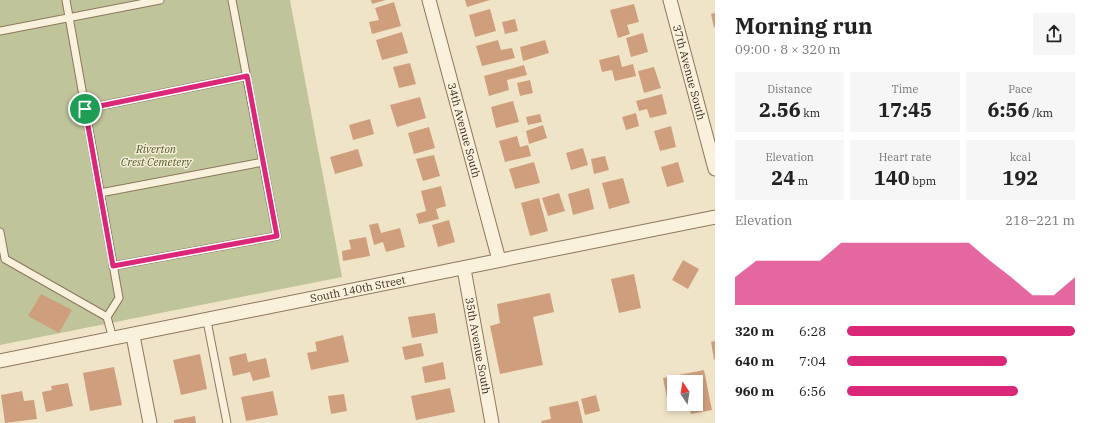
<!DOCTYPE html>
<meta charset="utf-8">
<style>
:root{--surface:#fff;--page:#f6f6f6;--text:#222;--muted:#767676;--accent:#db2777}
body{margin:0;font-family:"IBM Plex Serif",serif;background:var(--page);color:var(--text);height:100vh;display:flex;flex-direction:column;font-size:15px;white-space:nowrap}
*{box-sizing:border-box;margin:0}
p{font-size:13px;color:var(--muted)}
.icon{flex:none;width:22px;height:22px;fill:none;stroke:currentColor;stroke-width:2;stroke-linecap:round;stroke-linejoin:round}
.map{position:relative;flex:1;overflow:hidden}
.side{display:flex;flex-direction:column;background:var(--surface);width:380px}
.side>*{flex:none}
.needle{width:26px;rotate:348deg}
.buttons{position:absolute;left:667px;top:375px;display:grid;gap:8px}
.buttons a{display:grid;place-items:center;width:36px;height:36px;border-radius:0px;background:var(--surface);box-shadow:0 2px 6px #0003;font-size:20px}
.pin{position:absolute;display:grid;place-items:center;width:34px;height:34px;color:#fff;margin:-17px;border:2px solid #fff;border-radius:50%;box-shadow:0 1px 4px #0007}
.round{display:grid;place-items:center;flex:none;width:42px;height:42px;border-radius:0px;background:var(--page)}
.overview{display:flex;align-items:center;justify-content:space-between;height:68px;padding:0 20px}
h1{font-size:22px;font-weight:700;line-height:30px}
.stats{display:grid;grid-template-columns:repeat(3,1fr);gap:6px;height:68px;padding:4px 20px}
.stats div{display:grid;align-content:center;border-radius:0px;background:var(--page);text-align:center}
.stats b{font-size:20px;font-weight:700}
.stats small{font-size:11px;font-weight:400}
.stats p{font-size:11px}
.chart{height:112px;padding:8px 20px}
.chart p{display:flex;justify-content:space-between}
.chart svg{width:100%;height:72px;margin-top:4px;fill:var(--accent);opacity:.7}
ul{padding:0 20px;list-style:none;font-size:13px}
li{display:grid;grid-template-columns:64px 48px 1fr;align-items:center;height:30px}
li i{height:10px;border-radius:5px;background:var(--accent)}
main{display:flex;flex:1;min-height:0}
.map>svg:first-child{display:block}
.cemetery{fill:#bfc49a}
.building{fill:#cf9f7d}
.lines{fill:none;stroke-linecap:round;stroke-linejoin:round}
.service-casing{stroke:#8d765c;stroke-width:9}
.minor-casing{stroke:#8d765c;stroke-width:15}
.service{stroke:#faf1dc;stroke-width:7}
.minor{stroke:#faf1dc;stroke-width:13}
.route-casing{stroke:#fff;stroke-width:8}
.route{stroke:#db2777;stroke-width:5}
.labels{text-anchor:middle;stroke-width:3;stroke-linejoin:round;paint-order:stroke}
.street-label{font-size:11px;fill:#3d2e20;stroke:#f7eed8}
.park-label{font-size:11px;font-style:italic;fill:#4d5a26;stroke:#f7eed8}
</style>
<main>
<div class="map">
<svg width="715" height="423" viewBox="0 0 715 423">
<rect width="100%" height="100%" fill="#f0e4c8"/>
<path class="cemetery" d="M0,0H290L342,277L0,345Z"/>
<path class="building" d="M371,0H386L372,4Z
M465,0H490L467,7Z
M394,2L401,26L372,34L369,22L379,20L375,8Z
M634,4L639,22L627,25L630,34L618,38L610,10Z
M490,9L496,31L475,37L469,15Z
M715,13V27L714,28L711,14Z
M515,19L518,31L505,34L502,22Z
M402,32L408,53L382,60L376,40Z
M643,33L648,52L631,57L626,38Z
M498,40L501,50L512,48L515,58L482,66L476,46Z
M545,40L549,53L523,61L520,47Z
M619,55L622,67L633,64L636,76L615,81L612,70L602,72L599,60Z
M410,63L416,84L399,88L393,67Z
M524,65L527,75L507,80L509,90L489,96L484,76Z
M654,67L661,88L644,93L638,71Z
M530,80L533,93L520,96L517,83Z
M662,94L667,114L650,118L647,109L639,111L636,101Z
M420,97L426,118L397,127L390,105Z
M513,101L519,122L496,128L491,107Z
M636,113L639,126L626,130L622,117Z
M540,114L542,122L528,125L526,117Z
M370,119L374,134L353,140L349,125Z
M543,125L547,138L529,144L526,131Z
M671,126L676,147L660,151L654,131Z
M429,127L435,148L414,154L408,133Z
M517,136L520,147L528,145L531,156L505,162L499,141Z
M583,148L588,165L571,170L566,153Z
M358,149L363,166L335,174L330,157Z
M434,155L440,176L423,181L416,159Z
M605,156L609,170L594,174L591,159Z
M534,162L540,183L515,189L509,169Z
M678,162L684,182L667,187L661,167Z
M623,178L630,203L609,209L602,183Z
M441,186L446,206L436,209L439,219L419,224L416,214L426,211L421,191Z
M589,188L594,209L573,215L568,194Z
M559,193L565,211L548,216L542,198Z
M539,198L548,231L530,236L521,203Z
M449,220L455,242L438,247L432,225Z
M378,223L381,233L400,228L405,247L386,252L383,242L374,245L369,225Z
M366,237L370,256L343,261L342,251L351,249L349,240Z
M683,260L699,269L688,289L672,280Z
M634,274L641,308L619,313L611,279Z
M550,293L554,312L533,317L543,365L500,374L490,326L500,323L497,304Z
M41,294L72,310L59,333L28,316Z
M435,313L438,333L412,338L408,317Z
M343,335L349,362L311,370L307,353L317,351L315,342Z
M715,341V359L714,360L711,342Z
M421,343L424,356L405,360L402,347Z
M246,353L248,362L266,358L270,377L253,381L250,372L233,376L229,357Z
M200,354L207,389L181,395L173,360Z
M443,362L446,379L425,383L422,367Z
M114,367L122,405L90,411L83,373Z
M704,370L712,410L691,414L689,404H696V382H674V397L667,398L663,378Z
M68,383L73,406L46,412L42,392L52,390L51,386Z
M450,388L455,412L416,420L411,396Z
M22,391L24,401L34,400L37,419L5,423L1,395Z
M273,391L278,415L246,421L241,397Z
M344,394L347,411L331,414L328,396Z
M596,395L600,411L585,415L581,399Z
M578,401L583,423H542L541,421L551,419L549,407Z
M195,416L196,423H174V420Z"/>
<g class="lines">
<defs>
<path id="service" d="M0,31L160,0
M85,109L247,76
M100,193L263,162
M0,232L5,259L107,317L119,298L66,0
M113,266L277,236L232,0
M107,317L113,339
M207,321L227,423"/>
<g id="minor">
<path id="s1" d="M429,0L499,260"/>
<path id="s2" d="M670,0L715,169"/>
<path id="s3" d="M464,269L492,423"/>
<path d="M133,336L150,423"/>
<path id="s4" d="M0,361L715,217"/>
</g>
</defs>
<use href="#service" class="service-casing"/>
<use href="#minor" class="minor-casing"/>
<use href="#service" class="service"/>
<use href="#minor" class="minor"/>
</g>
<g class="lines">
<defs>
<path id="route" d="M247,76L277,236L113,266L85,109Z"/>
</defs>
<use href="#route" class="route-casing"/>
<use href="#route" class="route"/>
</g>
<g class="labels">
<g class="street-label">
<text dy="4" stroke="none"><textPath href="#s2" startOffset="75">37th Avenue South</textPath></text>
<text dy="4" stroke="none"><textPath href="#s1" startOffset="135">34th Avenue South</textPath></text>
<text dy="4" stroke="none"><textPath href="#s4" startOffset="365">South 140th Street</textPath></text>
<text dy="4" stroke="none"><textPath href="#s3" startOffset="78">35th Avenue South</textPath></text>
</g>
<g class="park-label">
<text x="156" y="153">Riverton<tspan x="156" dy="13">Crest Cemetery</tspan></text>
</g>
</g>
</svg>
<div class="buttons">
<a><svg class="needle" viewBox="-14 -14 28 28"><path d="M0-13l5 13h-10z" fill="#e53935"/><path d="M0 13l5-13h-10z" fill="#767676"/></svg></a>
</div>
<div class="pin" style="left:85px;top:109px;background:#1e9e55"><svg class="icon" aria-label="arrive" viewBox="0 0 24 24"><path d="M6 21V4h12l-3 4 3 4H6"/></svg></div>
</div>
<section class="side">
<div class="overview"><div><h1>Morning run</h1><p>09:00 · 8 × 320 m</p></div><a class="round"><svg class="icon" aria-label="share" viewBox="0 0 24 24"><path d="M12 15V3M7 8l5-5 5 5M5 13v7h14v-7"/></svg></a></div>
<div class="stats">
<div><p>Distance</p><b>2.56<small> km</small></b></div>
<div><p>Time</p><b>17:45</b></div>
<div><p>Pace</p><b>6:56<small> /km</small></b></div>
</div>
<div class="stats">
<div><p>Elevation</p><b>24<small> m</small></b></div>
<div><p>Heart rate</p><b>140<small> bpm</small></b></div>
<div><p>kcal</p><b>192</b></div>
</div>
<div class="chart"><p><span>Elevation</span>218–221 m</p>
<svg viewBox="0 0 160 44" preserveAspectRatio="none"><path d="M0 44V27L10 17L20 17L30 17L40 17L50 6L60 6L70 6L80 6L90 6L100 6L110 6L120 17L130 27L140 38L150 38L160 27V44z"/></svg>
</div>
<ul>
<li><b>320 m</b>6:28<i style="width:100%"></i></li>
<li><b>640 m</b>7:04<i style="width:70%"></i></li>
<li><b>960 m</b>6:56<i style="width:75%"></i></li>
</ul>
</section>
</main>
